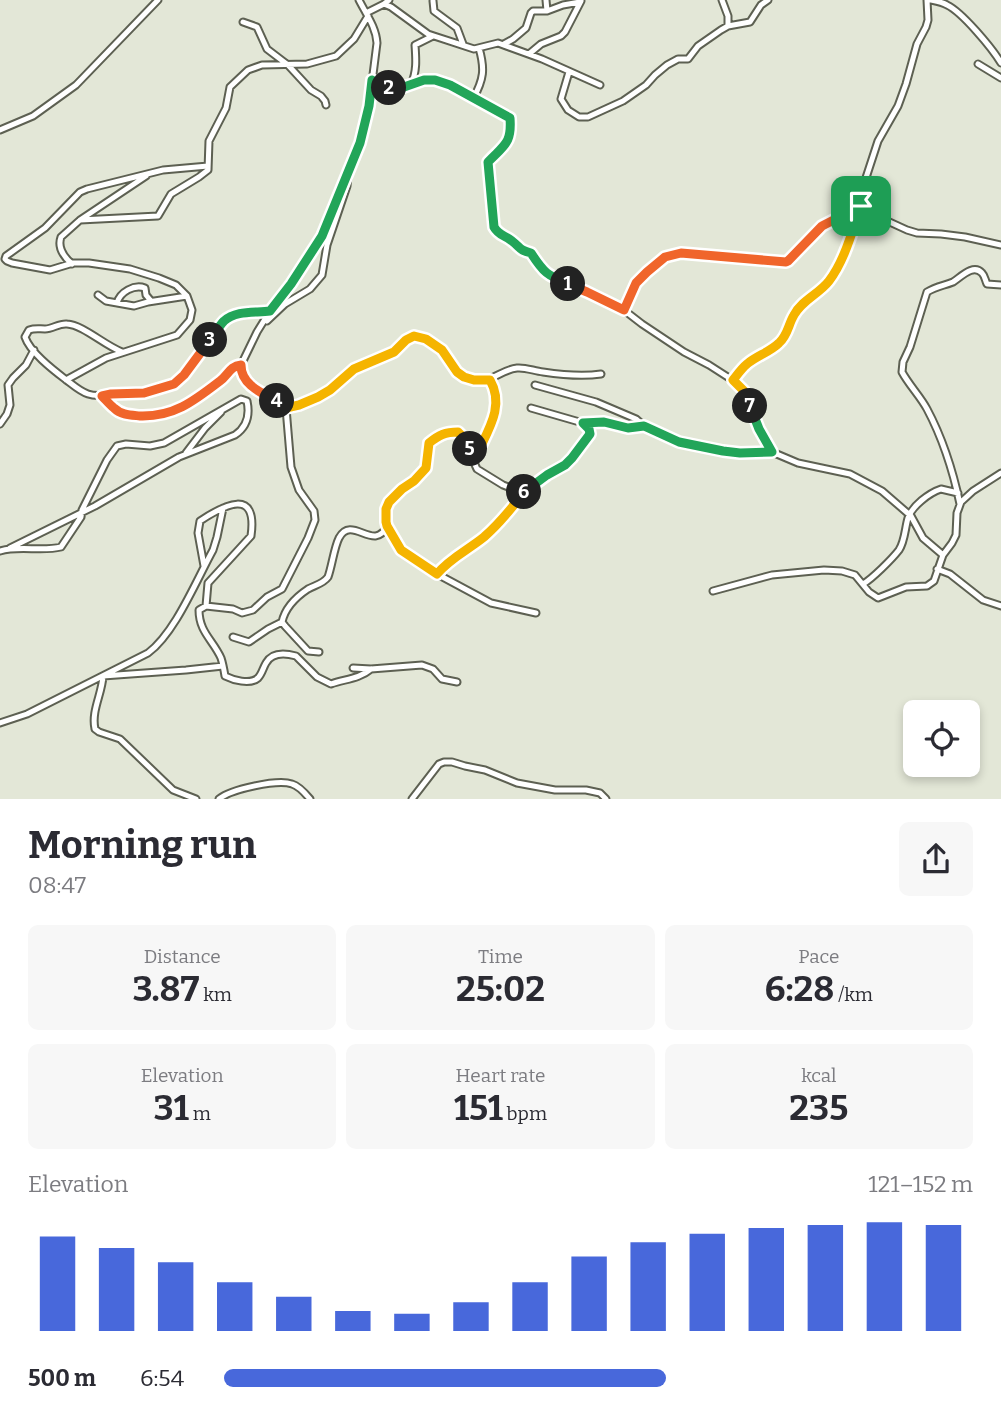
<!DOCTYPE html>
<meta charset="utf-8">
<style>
:root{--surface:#fff;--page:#f7f7f7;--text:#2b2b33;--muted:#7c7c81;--accent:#4868db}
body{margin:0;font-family:Bitter,serif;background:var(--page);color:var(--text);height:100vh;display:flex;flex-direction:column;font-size:26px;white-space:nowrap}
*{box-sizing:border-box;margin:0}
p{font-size:23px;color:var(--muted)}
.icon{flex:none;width:38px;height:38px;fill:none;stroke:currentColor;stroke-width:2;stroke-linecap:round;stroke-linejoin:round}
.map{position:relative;height:799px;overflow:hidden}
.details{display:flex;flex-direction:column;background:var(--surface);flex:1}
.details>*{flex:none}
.buttons{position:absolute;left:903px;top:700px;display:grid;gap:14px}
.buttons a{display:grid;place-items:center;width:77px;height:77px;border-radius:10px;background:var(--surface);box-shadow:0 4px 10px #0003;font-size:35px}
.pin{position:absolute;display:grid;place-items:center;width:60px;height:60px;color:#fff;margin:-30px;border-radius:14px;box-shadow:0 4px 10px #0006}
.km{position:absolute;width:35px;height:35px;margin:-18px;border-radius:50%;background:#222;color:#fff;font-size:19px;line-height:35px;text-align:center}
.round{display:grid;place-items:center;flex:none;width:74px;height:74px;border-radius:10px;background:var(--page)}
.headline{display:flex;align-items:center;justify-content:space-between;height:119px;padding:0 28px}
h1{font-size:38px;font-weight:700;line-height:52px}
.stats{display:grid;grid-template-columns:repeat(3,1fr);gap:10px;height:119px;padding:7px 28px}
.stats div{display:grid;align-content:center;border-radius:10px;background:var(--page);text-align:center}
.stats b{font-size:35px;font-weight:700}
.stats small{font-size:19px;font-weight:400}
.stats p{font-size:19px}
.chart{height:196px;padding:14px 28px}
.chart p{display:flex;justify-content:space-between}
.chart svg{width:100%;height:126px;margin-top:7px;stroke:var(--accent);stroke-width:6}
ul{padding:0 28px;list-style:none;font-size:23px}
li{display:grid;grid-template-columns:112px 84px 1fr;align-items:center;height:52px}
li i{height:18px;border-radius:9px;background:var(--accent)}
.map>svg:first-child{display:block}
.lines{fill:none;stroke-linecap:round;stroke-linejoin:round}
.street-casing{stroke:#5d6052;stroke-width:9}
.street{stroke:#fff;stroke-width:5}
.split-1-casing{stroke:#fff;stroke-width:14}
.split-2-casing{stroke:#fff;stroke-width:14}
.split-3-casing{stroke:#fff;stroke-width:14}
.split-4-casing{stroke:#fff;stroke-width:14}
.split-5-casing{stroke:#fff;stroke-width:14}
.split-6-casing{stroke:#fff;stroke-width:14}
.split-7-casing{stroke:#fff;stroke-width:14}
.split-8-casing{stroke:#fff;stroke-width:14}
.split-1{stroke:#f0652b;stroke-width:9}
.split-2{stroke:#22a559;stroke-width:9}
.split-3{stroke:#22a559;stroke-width:9}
.split-4{stroke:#f0652b;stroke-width:9}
.split-5{stroke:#f5b400;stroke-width:9}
.split-6{stroke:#f5b400;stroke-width:9}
.split-7{stroke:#22a559;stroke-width:9}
.split-8{stroke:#f5b400;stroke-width:9}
</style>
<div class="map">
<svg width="1001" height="799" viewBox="0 0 1001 799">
<rect width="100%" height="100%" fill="#e3e7d7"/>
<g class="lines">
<defs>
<path id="street" d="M359,0C366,14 376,27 377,43L369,106L363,133L322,236L291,284L270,311L257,332L241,365V371L247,383L259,392L280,402L286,408L291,467L299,490L314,511L315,520L308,538L282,589L267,597L253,610L242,613L233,609L206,606L199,610C199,632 213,640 221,658C223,664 224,670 225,676C233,680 250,685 258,678C262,674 263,668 266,663C272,652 285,653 296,656L317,677L331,684C345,679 359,679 371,669
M546,0L547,11
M722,0L728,16V26
M931,0C936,1 942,2 947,5C962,12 992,48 1001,63
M433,1L434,11L457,28L463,44
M384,4L391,7L428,34L434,36L474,49L498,43L542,59L600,85
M366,13L384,4L389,0
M243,22L257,27L267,49L288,65L311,90L321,96L325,101L326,105
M504,44L513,39L526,28L531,13L533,11H547L563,5L580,2
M529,54L541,44L561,36L565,32L581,1
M978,64L1001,78
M569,72L561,99L568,110L579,117H588L623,101L646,85L655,75L667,65L678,59H688L698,46L721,30L728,26L750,22L761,5L768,0
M372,80L377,85C399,93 411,79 430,80C450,81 491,108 510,118C512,144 504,146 488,162L494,227L498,234L510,239L521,251L531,253L539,267L548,275L620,307L642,324L684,352L709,365L737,383L744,391L759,429L772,452
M411,84C417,72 416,59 415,45L433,36
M473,99C484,79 485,69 479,48
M0,130L33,116L76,85L158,0
M80,220L158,216L171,194L199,177L208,170L209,141L226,108L230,87L248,70L262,65L307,64L336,56L354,39L368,16
M72,264C64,257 57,248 61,237L80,220L146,176
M98,295L106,301L134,306L148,302L187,296
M117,303C120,292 134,284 145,288L146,295L151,301
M624,310L636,283L647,272L665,257L681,253L785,262L788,261L822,226L861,206L871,207L883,219L907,230L917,233L941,234L965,237L1001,245
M267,321L285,304L310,289L322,275L327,245L347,186L348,176
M122,352C104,345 83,325 67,324C59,323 53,329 45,329C39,329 35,328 29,330L25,337C30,352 52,369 65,379C72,384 79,391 88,394C97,397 105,395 114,394C137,393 169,394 185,374C195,361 215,327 228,319C240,311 256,313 270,311
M66,380L106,358L177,335L190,320L192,310L187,296L176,285L159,278L130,269L89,263H73L50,270L12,263L7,261L5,259L6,256L45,228L80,192L87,189L163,170L208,166
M733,380L748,363L772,349L786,336L794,313L810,297L822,289L835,271L843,257L861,206V193L878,141L898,106L906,84L917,44L926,27L928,20L927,0
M535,385L596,402L636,419L644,426L679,441L723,451L740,453L772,452L798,463L850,474L882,491L911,516L923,538L943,555
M102,396C106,400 110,405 114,408C121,415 131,415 140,416C174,417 194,401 220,381C228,375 230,366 241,365
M286,408C302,405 317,399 330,390C339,384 346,375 354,369C366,361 382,360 394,352C401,347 405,337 414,336C440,334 447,370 466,378C488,388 498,370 517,368C525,367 534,371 543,372C563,375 581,377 601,374
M531,408L583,423L604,422L628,428L644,426
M0,424L7,414L10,405L8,385L13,378L26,365L34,350
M186,453L205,428L221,412
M471,456L477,454C488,430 505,405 490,380
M524,493L503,485L477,469L471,456L469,442L458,432C445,432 439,435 429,443C427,452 429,463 424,470C408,493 381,491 387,526L402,550L437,574L491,603L536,613
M960,504C953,471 943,439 927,409C920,396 909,385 902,372L903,362L910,347L927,292C937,286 943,286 953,282C960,278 973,263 982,273C985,276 985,280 987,284L1001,285
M0,551C20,545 41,552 61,547L81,517L82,510L107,460L117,446L126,444L150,446L164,443L241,399L247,401C250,415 247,427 235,435L179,457L95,506L10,548
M204,566L198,533L200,521C224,505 258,487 251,536L208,583L206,606
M937,569L950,574L983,600L1001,606
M437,574C454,553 479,542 499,524C509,514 516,499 527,491C549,473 577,462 590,434L589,429L583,423
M863,584C872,579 892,559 899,550C905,541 905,528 908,518C912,506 929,493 941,489L958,493
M713,591L772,575L824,570L842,571L855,575L869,592L878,598L906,587L927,586L934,581L943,555L952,543L956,535L957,513L961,502L973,491L1001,473
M233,637L249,642L268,629L282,622
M319,652L308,651L285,626L282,622C285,608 296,597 308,589C315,585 323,584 328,577C332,566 334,548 339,538C352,514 374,553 387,526
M353,668L371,669L422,665L433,669L442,679L457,682
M0,723L27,714L148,653C175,633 196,581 213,550L217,537L223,508
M196,799L173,790L120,739L99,732L95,729C91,711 102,694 103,676L186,670L223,666
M219,799C231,789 278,779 292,784C299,786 305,793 310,799
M412,799L439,764L444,762H452L465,766L485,770L517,783L555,790H586L600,793L606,799"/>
</defs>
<use href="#street" class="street-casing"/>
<use href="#street" class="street"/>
</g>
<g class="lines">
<defs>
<path id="split-1" d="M568,284L587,292L624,310L636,283L647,272L665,257L681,253L786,262L788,261L822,226L861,206"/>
<path id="split-2" d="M389,88L404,87L424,80H435L450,85L510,118C512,144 504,145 488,162L494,227C499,236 505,235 512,241C521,248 519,250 531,253C544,273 547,275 568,284"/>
<path id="split-3" d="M210,340C215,334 219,326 224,321C236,310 255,313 270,311L291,284L322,236L360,143L369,106L372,80L377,85L389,88"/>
<path id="split-4" d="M210,340L184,375L174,384L144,393L111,394L102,396C106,400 110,405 114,408C121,415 131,415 140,416C174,417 194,401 220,381C228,375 230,366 241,365C241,385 262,393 277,401"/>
<path id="split-5" d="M277,401L286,408L299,405L318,397L330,390L354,369L394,352L406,340L414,336L426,339L442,350L457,372L464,377L474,380H490C505,406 488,430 477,454L471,456L470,449"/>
<path id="split-6" d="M470,449L468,442L458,432C445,432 439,435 429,443L426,468L414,481L402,489L389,502L386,509V522L387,526L401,550L437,574C450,558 468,550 484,537C500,523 512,508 524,492"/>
<path id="split-7" d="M524,492L547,475L565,465L572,458L590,434L589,429L583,423L604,422L628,428L644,426L679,442L723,451L740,453L772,452L759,429L750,406"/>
<path id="split-8" d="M750,406L744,391L733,380C737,375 742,368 747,364C756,356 770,352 779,343C788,335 788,325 794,315C802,300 819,294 829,281C845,260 852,231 861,206"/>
</defs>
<use href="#split-1" class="split-1-casing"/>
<use href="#split-2" class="split-2-casing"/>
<use href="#split-3" class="split-3-casing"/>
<use href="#split-4" class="split-4-casing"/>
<use href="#split-5" class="split-5-casing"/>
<use href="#split-6" class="split-6-casing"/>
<use href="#split-7" class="split-7-casing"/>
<use href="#split-8" class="split-8-casing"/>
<use href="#split-1" class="split-1"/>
<use href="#split-2" class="split-2"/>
<use href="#split-3" class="split-3"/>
<use href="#split-4" class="split-4"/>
<use href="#split-5" class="split-5"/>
<use href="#split-6" class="split-6"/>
<use href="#split-7" class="split-7"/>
<use href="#split-8" class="split-8"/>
</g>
</svg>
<div class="buttons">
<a><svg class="icon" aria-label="locate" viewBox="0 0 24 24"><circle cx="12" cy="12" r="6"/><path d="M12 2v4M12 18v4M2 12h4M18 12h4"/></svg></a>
</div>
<div class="pin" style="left:861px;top:206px;background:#1e9e55"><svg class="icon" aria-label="arrive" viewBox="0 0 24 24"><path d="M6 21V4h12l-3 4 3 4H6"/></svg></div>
<b class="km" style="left:568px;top:284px">1</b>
<b class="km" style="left:389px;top:88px">2</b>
<b class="km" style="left:210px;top:340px">3</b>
<b class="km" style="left:277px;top:401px">4</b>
<b class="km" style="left:470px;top:449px">5</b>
<b class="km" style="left:524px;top:492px">6</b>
<b class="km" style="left:750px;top:406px">7</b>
</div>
<section class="details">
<div class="headline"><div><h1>Morning run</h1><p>08:47</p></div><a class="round"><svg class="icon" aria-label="share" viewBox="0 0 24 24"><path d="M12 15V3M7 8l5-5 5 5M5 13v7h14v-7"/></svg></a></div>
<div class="stats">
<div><p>Distance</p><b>3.87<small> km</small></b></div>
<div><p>Time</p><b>25:02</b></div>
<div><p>Pace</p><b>6:28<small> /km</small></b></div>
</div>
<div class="stats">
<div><p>Elevation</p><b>31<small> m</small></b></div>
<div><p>Heart rate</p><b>151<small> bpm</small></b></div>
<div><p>kcal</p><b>235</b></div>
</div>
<div class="chart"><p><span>Elevation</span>121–152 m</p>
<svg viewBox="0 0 160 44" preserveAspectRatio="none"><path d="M5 44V11M15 44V15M25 44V20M35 44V27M45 44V32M55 44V37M65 44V38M75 44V34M85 44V27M95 44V18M105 44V13M115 44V10M125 44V8M135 44V7M145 44V6M155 44V7"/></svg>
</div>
<ul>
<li><b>500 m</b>6:54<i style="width:59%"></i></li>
</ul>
</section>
